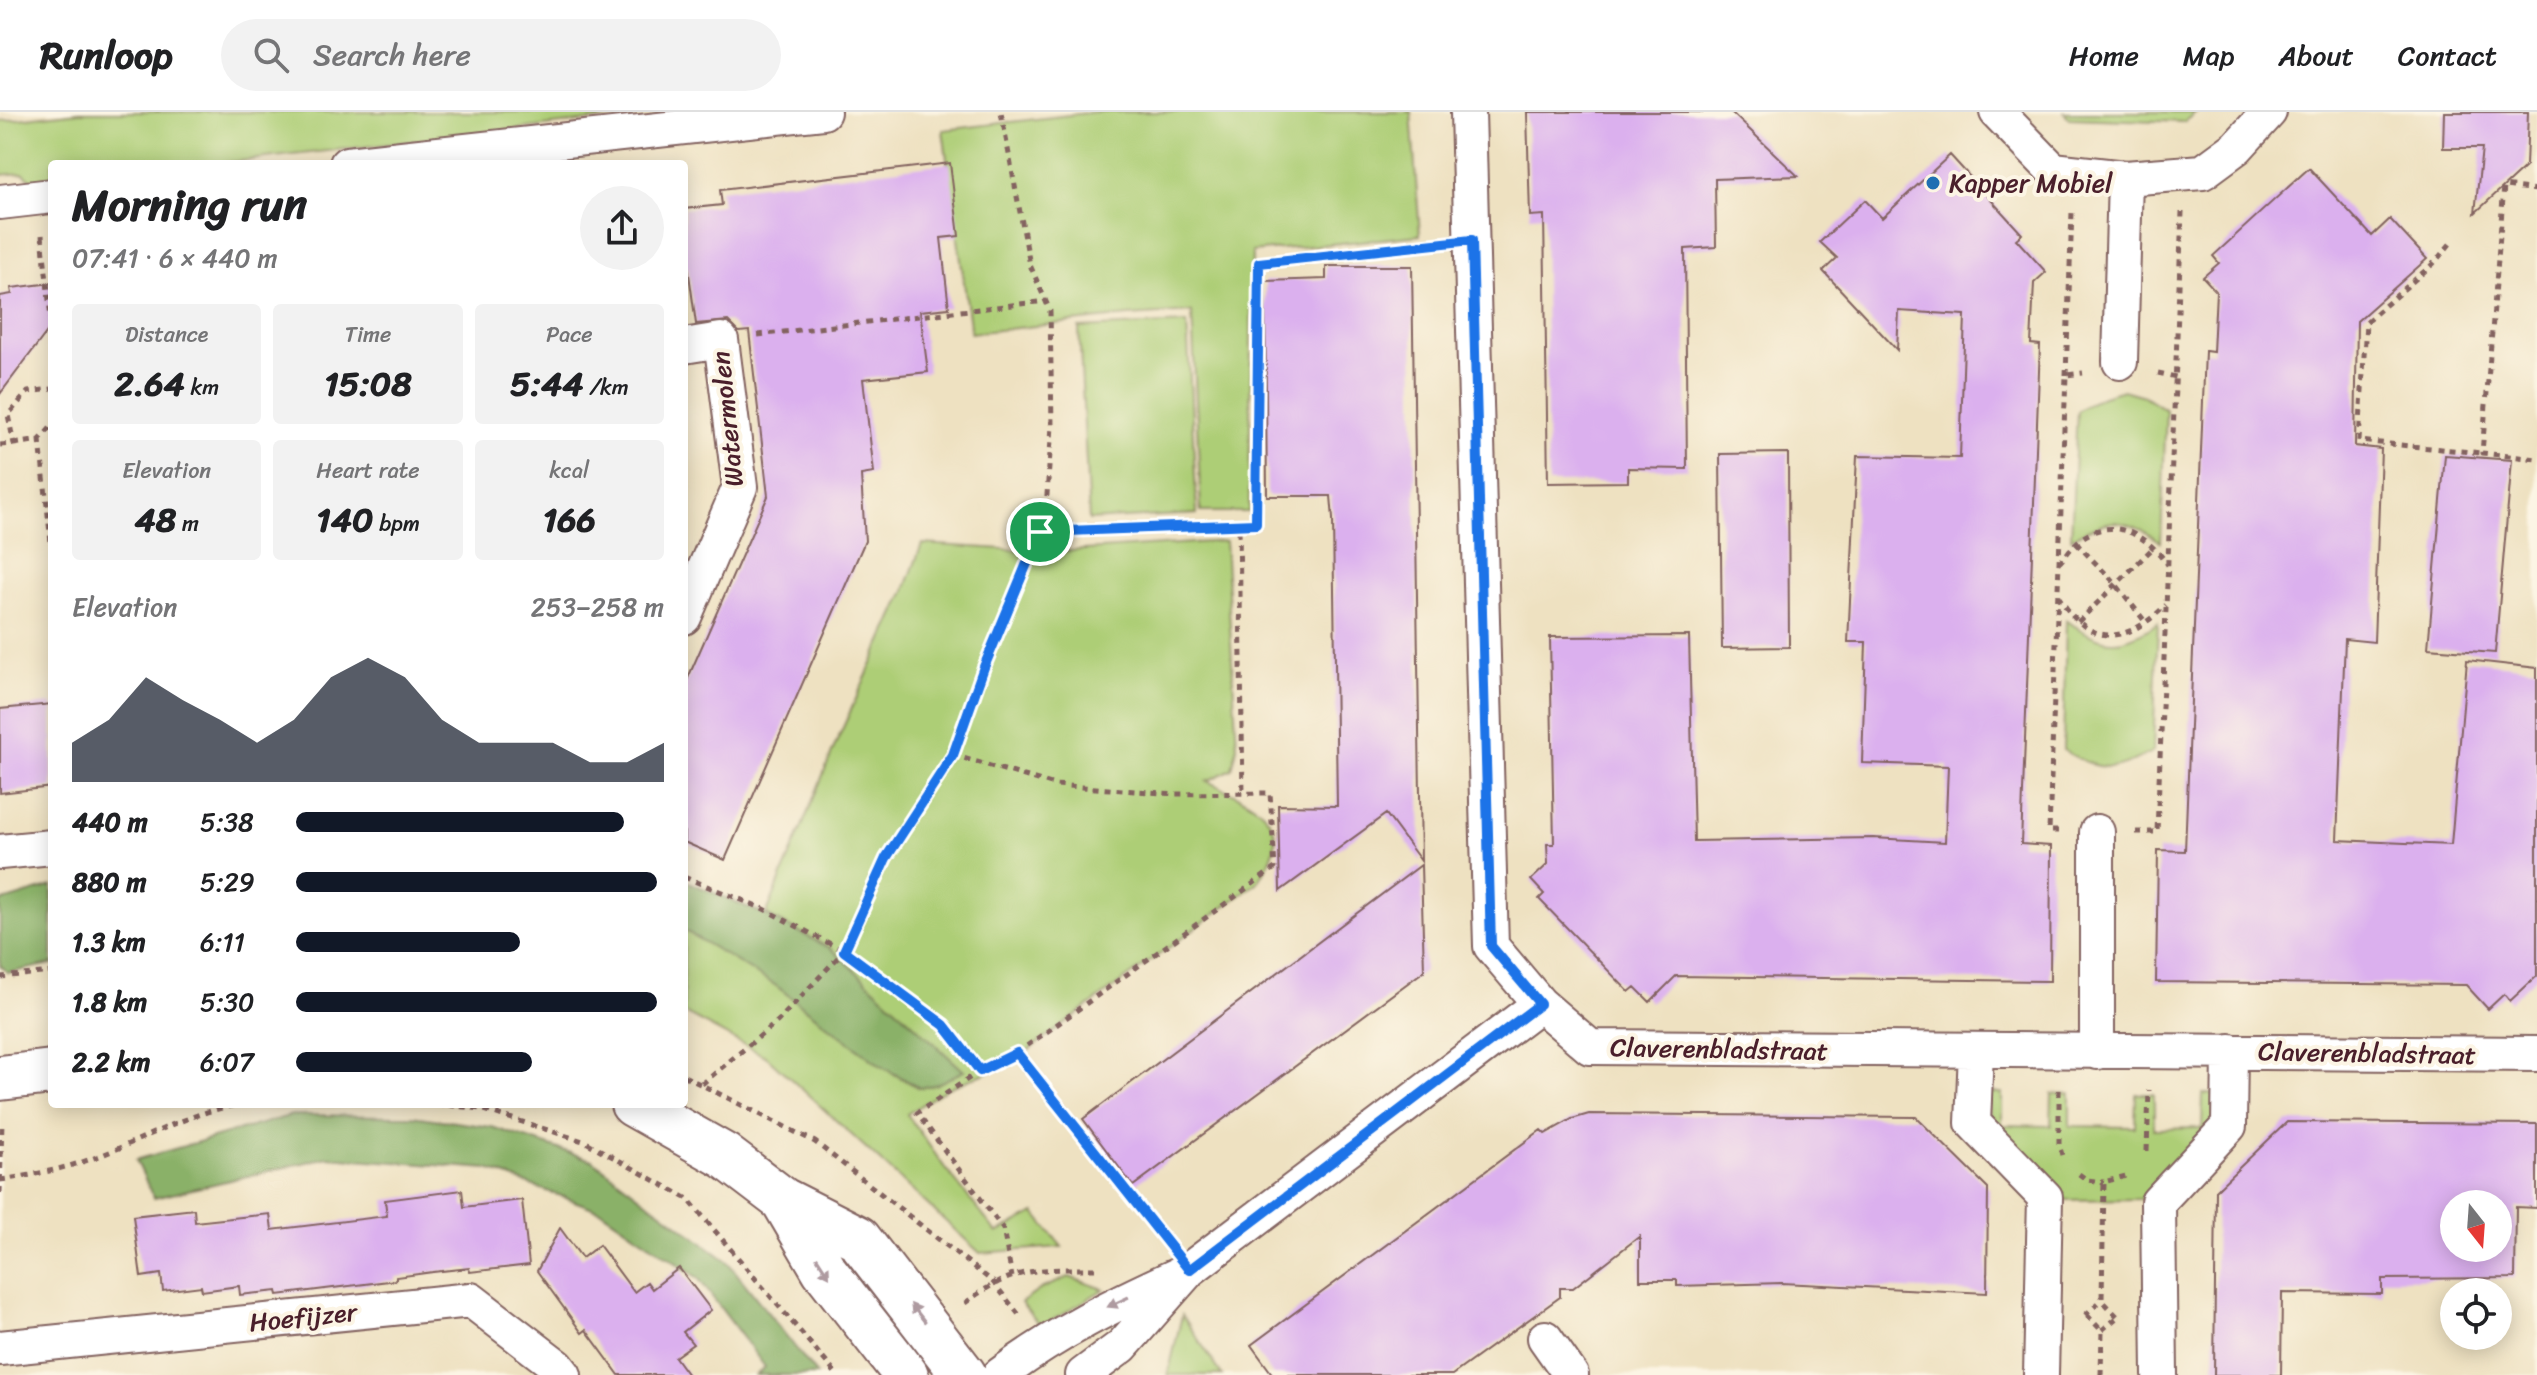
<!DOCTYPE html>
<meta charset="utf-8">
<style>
:root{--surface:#fff;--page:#f2f2f2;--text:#202124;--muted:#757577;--line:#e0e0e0;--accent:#111827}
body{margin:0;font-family:Sriracha,sans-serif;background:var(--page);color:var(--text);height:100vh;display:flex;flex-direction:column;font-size:30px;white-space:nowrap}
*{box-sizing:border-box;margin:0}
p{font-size:26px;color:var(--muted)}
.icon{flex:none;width:44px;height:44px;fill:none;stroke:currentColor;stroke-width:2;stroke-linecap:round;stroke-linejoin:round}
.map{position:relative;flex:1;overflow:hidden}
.panel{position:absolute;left:48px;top:48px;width:640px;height:948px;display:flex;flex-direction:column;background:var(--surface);border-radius:8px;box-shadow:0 4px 20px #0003}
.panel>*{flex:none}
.needle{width:52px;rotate:163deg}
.buttons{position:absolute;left:2440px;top:1078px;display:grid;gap:16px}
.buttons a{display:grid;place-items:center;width:72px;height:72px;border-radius:50%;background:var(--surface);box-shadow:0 4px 20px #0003;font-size:40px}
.pin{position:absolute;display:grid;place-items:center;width:68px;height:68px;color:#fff;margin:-34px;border:4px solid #fff;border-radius:50%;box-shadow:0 2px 8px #0007}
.round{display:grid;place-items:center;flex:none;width:84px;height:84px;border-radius:42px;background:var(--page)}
.head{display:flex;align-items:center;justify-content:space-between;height:136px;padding:0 24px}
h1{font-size:44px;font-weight:700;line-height:60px}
.metrics{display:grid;grid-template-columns:repeat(3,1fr);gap:12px;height:136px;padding:8px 24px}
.metrics div{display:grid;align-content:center;border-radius:8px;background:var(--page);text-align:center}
.metrics b{font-size:34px;font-weight:700}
.metrics small{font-size:22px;font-weight:400}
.metrics p{font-size:22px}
.chart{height:224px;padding:16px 24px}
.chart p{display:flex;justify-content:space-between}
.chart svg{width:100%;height:144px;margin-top:8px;fill:var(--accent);opacity:.7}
ul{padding:0 24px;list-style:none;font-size:26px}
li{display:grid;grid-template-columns:128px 96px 1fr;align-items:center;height:60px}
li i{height:20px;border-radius:10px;background:var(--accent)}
header{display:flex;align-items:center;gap:48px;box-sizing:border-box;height:112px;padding:0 40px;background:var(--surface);border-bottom:2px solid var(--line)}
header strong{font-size:38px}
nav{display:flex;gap:44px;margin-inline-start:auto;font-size:28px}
.search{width:560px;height:72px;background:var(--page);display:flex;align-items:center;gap:20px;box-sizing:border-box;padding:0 28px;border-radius:44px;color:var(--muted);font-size:30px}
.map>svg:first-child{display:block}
.green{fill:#adce76;stroke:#7c7650;stroke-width:2}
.forest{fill:#8ab167;stroke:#6a6849;stroke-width:2}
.building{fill:#dbb0ee;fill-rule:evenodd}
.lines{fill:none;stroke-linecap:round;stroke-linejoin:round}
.minor-casing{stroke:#836360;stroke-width:38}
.tertiary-casing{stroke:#836360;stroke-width:48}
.path{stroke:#836360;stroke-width:5;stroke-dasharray:6 6;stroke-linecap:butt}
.minor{stroke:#fff;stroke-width:34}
.tertiary{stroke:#fff;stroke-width:44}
.oneway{fill:#ae9aa0}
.route-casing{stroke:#fff;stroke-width:16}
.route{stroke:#1a73e8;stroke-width:10}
.poi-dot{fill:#1f6fb2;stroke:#fcf5e5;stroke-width:3}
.labels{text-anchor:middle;stroke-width:8;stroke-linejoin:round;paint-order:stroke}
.poi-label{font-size:26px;fill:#4a1f2b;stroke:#fcf5e5;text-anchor:start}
.street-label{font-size:26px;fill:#4a1f2b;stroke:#fcf5e5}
</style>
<header>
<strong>Runloop</strong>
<div class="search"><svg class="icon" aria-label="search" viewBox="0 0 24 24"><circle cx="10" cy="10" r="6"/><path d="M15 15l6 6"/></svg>Search here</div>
<nav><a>Home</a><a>Map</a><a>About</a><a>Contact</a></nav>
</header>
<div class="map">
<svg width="2537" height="1263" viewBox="0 0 2537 1263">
<rect width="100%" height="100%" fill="#fcf5e5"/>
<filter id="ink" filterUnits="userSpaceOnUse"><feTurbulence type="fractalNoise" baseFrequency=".0125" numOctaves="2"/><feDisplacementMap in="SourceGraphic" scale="16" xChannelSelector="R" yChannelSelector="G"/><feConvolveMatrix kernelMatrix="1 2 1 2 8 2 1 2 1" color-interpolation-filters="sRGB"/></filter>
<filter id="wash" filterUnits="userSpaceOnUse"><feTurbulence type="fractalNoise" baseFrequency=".006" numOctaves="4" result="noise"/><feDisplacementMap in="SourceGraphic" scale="32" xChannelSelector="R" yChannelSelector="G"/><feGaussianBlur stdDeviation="1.8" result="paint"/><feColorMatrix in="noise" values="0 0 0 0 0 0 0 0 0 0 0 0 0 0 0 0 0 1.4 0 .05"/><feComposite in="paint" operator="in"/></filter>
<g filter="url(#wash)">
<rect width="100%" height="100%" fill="#eee1c1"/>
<path class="green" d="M79,0H667L215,52H52V71L36,73L24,61L0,63V9Z
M1095,0H1411L1420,123L1252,140L1249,400H1201L1192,200L1128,204L971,221L943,18Z
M2064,0H2196L2184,10L2069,6Z
M1187,211L1197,402L1089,408L1079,216Z
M2123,278L2144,284L2166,298L2161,430C2125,404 2109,405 2071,426L2077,299L2100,285Z
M1225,429L1237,635L1232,657L1207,669C1258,693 1301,710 1257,771L1011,951L948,976L907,1002L945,1056L997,1121L1035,1101L1062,1135L980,1141L767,945L684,901V818L775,873L882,955L919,976L937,972L832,837L766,803L836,631L904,481L922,432L1053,440Z
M2066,508C2104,535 2119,536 2158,511L2153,639C2115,661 2100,660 2063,638Z
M1988,981H2002V1013L2051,1014L2052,982L2070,981V1014L2135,1015L2136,982H2154V1017L2202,1016L2203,982H2216L2215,1012L2144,1087L2062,1088L2059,1076L1990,1013Z
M1069,1165L1104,1177L1041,1215L1021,1191L1041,1177Z
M1182,1203L1222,1263H1168Z"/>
<path class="forest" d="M684,768L766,803L832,837L964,959L937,972L920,976L882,955L775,873L684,818Z
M52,774V852L8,861L0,853V790Z
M292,1003L412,1004L492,1015L592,1048L727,1149L817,1263H756L765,1255L698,1166L601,1099L488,1057L328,1045L154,1086L136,1048Z"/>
<g id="blocks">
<path class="building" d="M1527,0H1731L1798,64L1715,67L1716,135L1685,137L1687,357L1628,356V370L1548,371L1544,103L1530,104Z
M2444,0H2528L2526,54L2475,101L2482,36H2443Z
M1950,43L2022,122L2016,127L2046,160L2034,171L2031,232L2040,233L2021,732L2051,734L2050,869L1676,864L1650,890L1635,875L1629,880L1539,787L1544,782L1531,768L1548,752L1547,732H1554L1550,525L1689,524L1694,729L1873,726L1945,730L1948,654L1862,651L1866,530H1848L1857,344L1960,346L1965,203L1899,199L1897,238L1823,159L1837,146L1820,130L1865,88L1882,106Z
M950,51L959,124L941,126L949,196L920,199L928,260L863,267L874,361L861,363L865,429L725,748L684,730V575L768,384L749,219L739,220L728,209L696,212L688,155H684V97L722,93L720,78Z
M2309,56L2372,124L2390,107L2427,147L2357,209L2355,334L2381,337L2374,530L2345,527L2337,728L2451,733L2467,548L2537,556V864L2510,889L2504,882L2488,897L2466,873L2156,870L2158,738L2185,739L2205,239L2213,240L2216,179L2203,165L2219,151L2213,144Z
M1326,154H1412L1421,749L1386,702L1280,779L1278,693L1337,694L1333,407L1331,384H1267L1265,169L1326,167Z
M52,171V213L0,282V184L12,182L11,176Z
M1788,341L1789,535L1722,536L1720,342Z
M2445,343L2512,348L2495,541L2428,536Z
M52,592V675L0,681V597Z
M1421,753L1424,859L1133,1074L1083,1007Z
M1589,1002L1916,1005L1988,1076L1987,1181L1782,1171L1677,1174V1168H1640V1124L1573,1176H1560V1185L1452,1263H1273L1251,1233L1541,1018L1545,1022L1572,1007Z
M2287,1010L2537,1012V1096L2516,1095L2515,1166L2382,1167V1182L2282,1181L2281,1263H2214L2216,1078ZM2454,1092H2498V1136H2454Z
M462,1078L464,1095L522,1088L529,1153L470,1160L469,1156L433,1160L396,1165V1168L278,1183L277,1179L240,1183L239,1174L202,1179L201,1174L163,1179L161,1162L141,1165L133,1104L194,1097L195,1110L270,1102L272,1118L387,1104L385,1088Z
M560,1116L582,1146L599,1133L634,1180L647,1170L652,1177L679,1156L711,1198L683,1220L693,1232L675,1245L688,1263H619L586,1218L582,1221L537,1159Z"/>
</g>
</g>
<g filter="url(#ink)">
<use href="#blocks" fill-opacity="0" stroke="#836360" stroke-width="2"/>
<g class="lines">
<defs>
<path id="minor" d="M1468,0L1491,834L1540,892L1590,935L2537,942
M1997,0L2053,58L2125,66L2203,60L2237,35L2269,0
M347,52L823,0
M0,90L52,84
M684,234L721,228L740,375L684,505
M2120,250L2125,66
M2097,720V940
M0,740L52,735
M1976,939L1973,1011L2045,1085L2041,1263
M1545,1226L1571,1263
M0,1236L471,1188L557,1254L564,1263
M1000,1263C1056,1221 1114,1192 1178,1163
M1083,1263L1122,1234L1189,1158L1540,892
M2160,1263L2158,1090L2229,1014L2230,939"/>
<path id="tertiary" d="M0,966L52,960
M633,992L725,1044L783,1088L858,1126L964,1263
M783,1088L824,1158L906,1263"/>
</defs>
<use href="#minor" class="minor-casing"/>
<use href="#tertiary" class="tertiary-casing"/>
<path class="path" d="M2537,78L2504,74L2482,341L2537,347
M42,123L52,216
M2450,132L2434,151L2366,210L2359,329L2482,341
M758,223L1046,189
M2158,261L2176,265
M2066,263L2072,100
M40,328L52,440
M14,332L40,328L52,314
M0,333L14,332L8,303L28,280L52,277
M1239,414L1256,412L1259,151L1435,132
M1040,420L1239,414L1243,682
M2076,431L2115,471L2147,512
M2059,451C2065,445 2070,437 2076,431C2109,401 2147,422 2168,453
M2058,484C2064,492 2070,503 2078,509C2109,538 2142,517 2166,493
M2078,510L2155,434
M953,643L1055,673L1176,682L1270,681L1275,756L1017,941L1163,1126
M2058,719H2049L2066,263L2083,261
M2136,720H2157L2182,100
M684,765L762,796L844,839L944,913L980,959L1017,941
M0,865L52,860
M980,959L917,1001L1003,1117L1012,1165
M684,964L815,1030L993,1170L1020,1204
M702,972L778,909L844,839L886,746L953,643L984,555L1042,414L1046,396L1052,314L1050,199L1030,153L1001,0
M2059,978V1032L2062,1043
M437,992L481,997L586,1030L688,1087L837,1263
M2147,1039L2149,978
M2079,1062L2087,1068L2104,1070
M0,1068C36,1063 73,1055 107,1041C153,1023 196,997 246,992
M0,1081L2,1010
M965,1191C1014,1155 1037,1157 1095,1157
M2085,1203L2102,1188
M2087,1203L2102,1219L2101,1263
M2117,1204L2102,1188L2104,1070L2126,1064
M2102,1218L2119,1204"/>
<use href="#minor" class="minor"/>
<use href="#tertiary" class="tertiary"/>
</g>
<defs><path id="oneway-solid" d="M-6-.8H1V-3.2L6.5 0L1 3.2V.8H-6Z" transform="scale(2)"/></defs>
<g class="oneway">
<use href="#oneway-solid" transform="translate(823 1155) rotate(57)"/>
<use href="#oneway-solid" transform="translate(1118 1190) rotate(155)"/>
<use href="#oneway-solid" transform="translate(918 1201) rotate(-128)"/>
</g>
</g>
<g class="lines" filter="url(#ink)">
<defs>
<path id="route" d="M1472,128L1491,834L1540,892L1189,1158L1017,941L980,959L944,913L844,839L886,746L953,643L984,555L1040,420L1256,412L1259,151Z"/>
</defs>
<use href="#route" class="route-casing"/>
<use href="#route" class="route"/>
</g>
<circle class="poi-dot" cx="1933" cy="71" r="8"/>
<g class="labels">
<g class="poi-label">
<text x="1949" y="80">Kapper Mobiel</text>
</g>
<g class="street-label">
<text transform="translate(727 307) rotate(-96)" y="9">Watermolen</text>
<text transform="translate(1719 937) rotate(1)" y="9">Claverenbladstraat</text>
<text transform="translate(2367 941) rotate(1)" y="9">Claverenbladstraat</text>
<text transform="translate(303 1205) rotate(-6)" y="9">Hoefijzer</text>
</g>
</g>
</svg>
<div class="buttons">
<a><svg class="needle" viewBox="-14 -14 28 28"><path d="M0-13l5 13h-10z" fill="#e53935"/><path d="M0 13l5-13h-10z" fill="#757577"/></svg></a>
<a><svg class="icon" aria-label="locate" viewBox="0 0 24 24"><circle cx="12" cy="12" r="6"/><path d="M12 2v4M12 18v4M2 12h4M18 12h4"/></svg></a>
</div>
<div class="pin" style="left:1040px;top:420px;background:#1e9e55"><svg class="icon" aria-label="arrive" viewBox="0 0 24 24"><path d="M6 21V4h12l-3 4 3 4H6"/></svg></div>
<section class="panel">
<div class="head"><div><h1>Morning run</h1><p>07:41 · 6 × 440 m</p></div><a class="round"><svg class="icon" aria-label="share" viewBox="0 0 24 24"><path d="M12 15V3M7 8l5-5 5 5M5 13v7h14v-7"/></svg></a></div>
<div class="metrics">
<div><p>Distance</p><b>2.64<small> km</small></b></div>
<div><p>Time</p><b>15:08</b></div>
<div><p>Pace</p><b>5:44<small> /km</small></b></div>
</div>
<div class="metrics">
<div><p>Elevation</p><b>48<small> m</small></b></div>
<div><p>Heart rate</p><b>140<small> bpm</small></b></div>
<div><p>kcal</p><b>166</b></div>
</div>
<div class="chart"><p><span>Elevation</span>253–258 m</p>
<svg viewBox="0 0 160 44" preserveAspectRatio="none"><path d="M0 44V32L10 25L20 12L30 19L40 25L50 32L60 25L70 12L80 6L90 12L100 25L110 32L120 32L130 32L140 38L150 38L160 32V44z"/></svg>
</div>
<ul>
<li><b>440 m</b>5:38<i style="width:89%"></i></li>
<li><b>880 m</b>5:29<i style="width:98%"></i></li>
<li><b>1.3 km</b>6:11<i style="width:61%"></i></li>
<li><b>1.8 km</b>5:30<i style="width:98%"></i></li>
<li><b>2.2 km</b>6:07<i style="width:64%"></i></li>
</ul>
</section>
</div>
